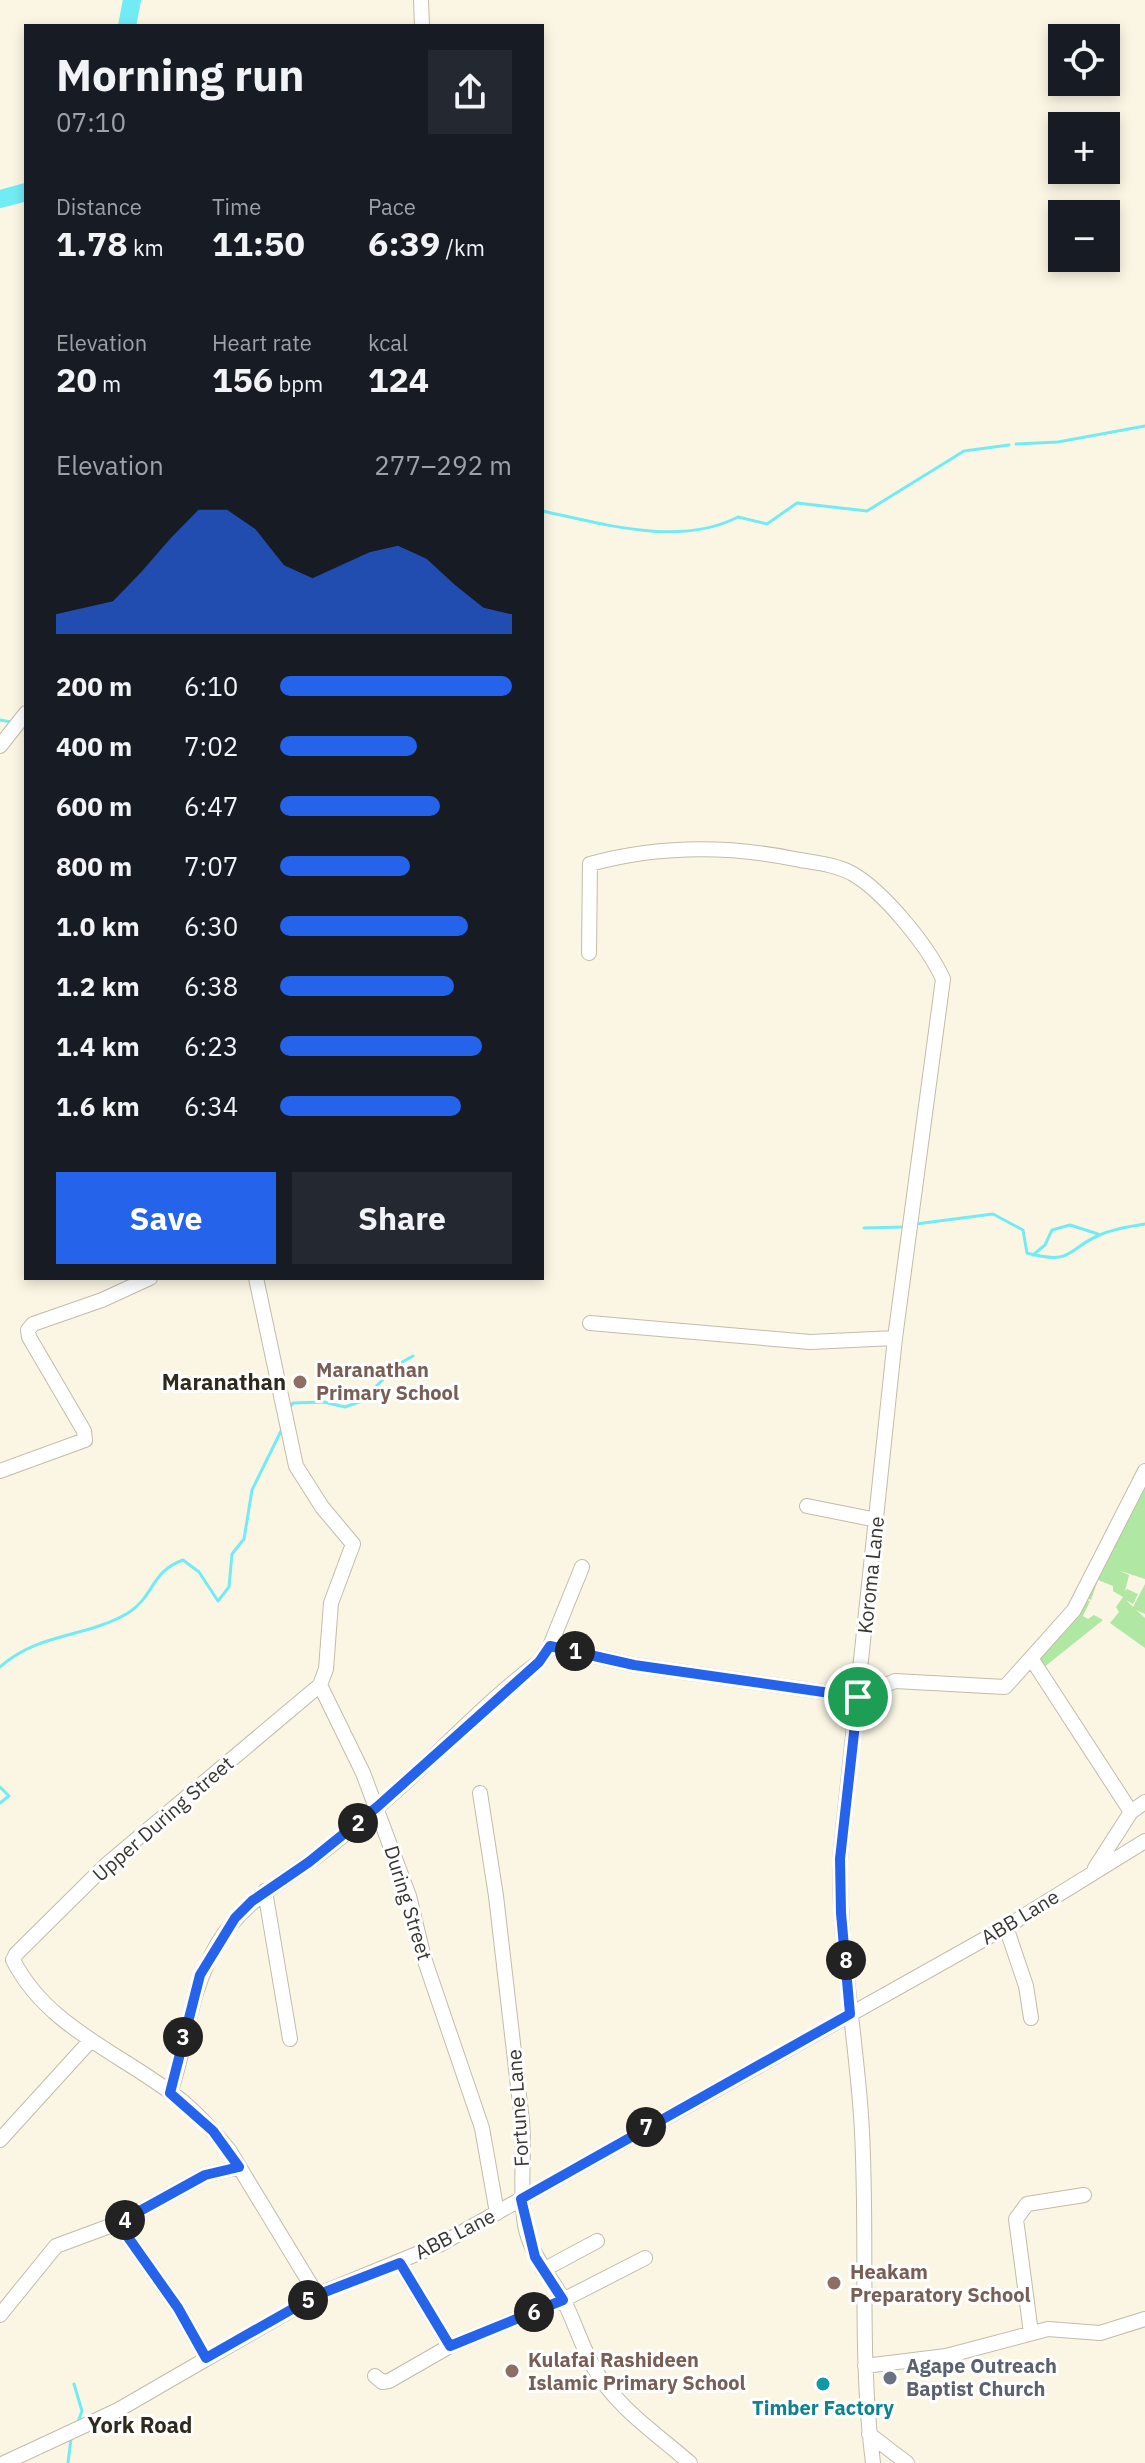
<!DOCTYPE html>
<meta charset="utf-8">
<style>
:root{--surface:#171b24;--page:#242831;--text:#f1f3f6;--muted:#9ea1a6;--accent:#2563eb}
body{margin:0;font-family:"IBM Plex Sans",sans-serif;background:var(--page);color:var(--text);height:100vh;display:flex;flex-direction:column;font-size:30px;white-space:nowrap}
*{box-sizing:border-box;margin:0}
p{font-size:26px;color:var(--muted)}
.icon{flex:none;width:44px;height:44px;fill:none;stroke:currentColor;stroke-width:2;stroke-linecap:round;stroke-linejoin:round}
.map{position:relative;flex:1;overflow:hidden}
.details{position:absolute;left:24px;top:24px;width:520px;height:1256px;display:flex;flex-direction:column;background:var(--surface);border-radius:0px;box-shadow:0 4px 12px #0003}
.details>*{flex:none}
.fabs{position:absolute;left:1048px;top:24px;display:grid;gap:16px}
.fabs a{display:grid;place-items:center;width:72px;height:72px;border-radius:0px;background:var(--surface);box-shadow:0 4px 12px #0003;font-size:40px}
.pin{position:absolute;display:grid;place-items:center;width:68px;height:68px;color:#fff;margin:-34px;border:4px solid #fff;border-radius:50%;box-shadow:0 2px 8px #0007}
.km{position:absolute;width:40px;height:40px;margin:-20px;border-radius:50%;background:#222;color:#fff;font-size:22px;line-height:40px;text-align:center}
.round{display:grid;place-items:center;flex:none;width:84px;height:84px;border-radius:0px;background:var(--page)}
.head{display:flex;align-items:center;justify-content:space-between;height:136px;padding:0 32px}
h1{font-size:44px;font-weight:800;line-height:60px}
.stats{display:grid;grid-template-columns:repeat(3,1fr);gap:12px;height:136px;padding:8px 32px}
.stats div{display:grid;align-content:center}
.stats b{font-size:34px;font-weight:800}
.stats small{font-size:22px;font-weight:400}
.stats p{font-size:22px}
.chart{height:224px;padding:16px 32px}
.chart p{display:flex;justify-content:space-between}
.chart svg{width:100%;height:144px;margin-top:8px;fill:var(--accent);opacity:.7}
.cta{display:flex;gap:16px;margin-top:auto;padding:16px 32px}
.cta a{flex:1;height:92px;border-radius:0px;background:var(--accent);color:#fff;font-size:32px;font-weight:800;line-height:92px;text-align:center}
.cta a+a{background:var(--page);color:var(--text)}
ul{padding:0 32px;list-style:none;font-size:26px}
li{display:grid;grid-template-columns:128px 96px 1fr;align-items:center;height:60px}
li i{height:20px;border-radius:10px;background:var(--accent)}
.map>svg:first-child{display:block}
.green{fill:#afe7a3}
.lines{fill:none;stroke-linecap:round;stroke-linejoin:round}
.stream{stroke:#72ecf4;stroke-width:3}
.river{stroke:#72ecf4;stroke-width:18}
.minor-casing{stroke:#c1bcab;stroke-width:16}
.minor{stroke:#fff;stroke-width:14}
.route-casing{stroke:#fff;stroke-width:16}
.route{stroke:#2563eb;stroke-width:10}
.education-dot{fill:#8d6e63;stroke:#fff;stroke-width:3}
.worship-dot{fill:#6b7280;stroke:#fff;stroke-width:3}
.culture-dot{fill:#0f9aa8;stroke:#fff;stroke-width:3}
.labels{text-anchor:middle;stroke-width:6;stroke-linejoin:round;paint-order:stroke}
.education-label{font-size:20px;font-weight:bold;fill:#785e54;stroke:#fff;text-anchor:start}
.street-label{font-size:20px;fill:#383630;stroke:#fff}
.worship-label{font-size:20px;font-weight:bold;fill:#5b616d;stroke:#fff;text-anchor:start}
.culture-label{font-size:20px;font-weight:bold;fill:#0d838f;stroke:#fff}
.neighbourhood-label{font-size:22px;font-weight:bold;fill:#2e2a1d;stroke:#fff}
</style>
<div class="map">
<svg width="1145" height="2463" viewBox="0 0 1145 2463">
<rect width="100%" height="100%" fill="#fbf6e4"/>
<path class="green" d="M1145,1476V1579L1118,1570L1129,1575L1125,1591L1127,1589L1138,1594L1133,1604L1126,1600L1133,1607L1145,1584V1614L1136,1610L1145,1618V1648L1110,1623L1119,1612L1116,1607L1123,1597L1113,1591V1586L1098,1580L1091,1600L1083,1597Z
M1083,1599L1090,1601L1083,1616L1088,1619L1094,1615L1103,1620L1043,1668L1035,1658Z"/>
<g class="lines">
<path class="stream" d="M1016,444L1058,442L1145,426
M542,511C603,524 680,547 738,517L767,524L797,503L867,511L964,451L1009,445
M0,720L11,722
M916,1224L993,1214L1023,1230L1027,1253C1075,1266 1066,1248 1102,1234C1114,1229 1132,1226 1145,1224
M864,1228L904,1227
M1033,1255L1045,1245L1052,1230L1070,1225L1098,1234
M290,1407L293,1403L324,1402L345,1407L362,1401L397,1365L413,1356
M0,1667C39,1632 86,1638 128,1613C155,1596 150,1572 183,1560L199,1572L218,1601L229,1587L232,1554L244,1539L252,1490L282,1429
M0,1787L9,1796L0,1803
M74,2384L82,2411L78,2422
M68,2463L71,2439"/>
<path class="river" d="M127,26L132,0
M0,199L26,192"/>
<defs>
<path id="minor" d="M421,0L422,26
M0,746L26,713
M589,953L590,864C660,845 729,845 800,860C818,863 837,865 853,874C884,892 928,946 943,979L895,1338L840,1859C839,1945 855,2030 861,2115C869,2231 858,2348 873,2463
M256,1278L296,1466L322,1507L353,1544L331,1603L326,1669L320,1685
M590,1323L810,1342L895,1338
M0,1471L85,1440L84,1431L29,1337L28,1330L33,1324L102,1300L150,1278
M807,1506L877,1520
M550,1646L634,1665L858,1697L895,1681L1005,1687L1074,1610L1145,1471
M1031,1658L1131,1812
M320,1685L363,1773L409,1896L424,1958L482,2128L497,2213
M480,1793L496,1896L522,2121C525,2156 519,2191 525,2225C531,2256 550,2275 564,2301C575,2323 582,2347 594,2368C615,2406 658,2435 690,2463
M1095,1868L1131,1812L1145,1802
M265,1891L290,2039
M1006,1927L1026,1986L1031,2018
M170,2093C189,2038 187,1996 218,1943C241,1905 274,1886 309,1862C332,1846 353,1827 375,1809C432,1762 480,1706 539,1662L550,1646L582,1567
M0,2140L91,2040
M118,2223L178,2308L206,2358
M400,2263L450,2346
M543,2270L597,2241
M317,2295L229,2150C214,2132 199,2115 182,2101C124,2054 48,2029 13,1960L16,1954L107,1864L320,1685
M0,2315L56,2246L118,2223L205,2175L239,2167
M1031,2333L1016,2219L1027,2204L1084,2195
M865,2366L946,2356L1048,2329L1100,2333L1145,2319
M375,2376L382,2382L389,2381L450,2346L563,2300L645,2258
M869,2434L907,2463
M4,2463L118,2410L317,2295L441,2244L1006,1927L1145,1841"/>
</defs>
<use href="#minor" class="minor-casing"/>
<use href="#minor" class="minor"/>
</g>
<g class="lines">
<defs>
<path id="route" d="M550,1646L634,1665L858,1697L840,1859L841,1913L850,2014L521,2199L535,2257L563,2300L450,2346L400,2263L317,2295L206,2358L178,2308L118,2223L205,2175L239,2167L213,2131L170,2093L200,1975L235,1918L252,1901L309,1862L377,1807L539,1662Z"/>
</defs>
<use href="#route" class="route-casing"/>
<use href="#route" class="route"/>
</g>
<g class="education-dot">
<circle cx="300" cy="1382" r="8"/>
<circle cx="834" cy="2283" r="8"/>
<circle cx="512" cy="2371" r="8"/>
</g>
<circle class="worship-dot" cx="890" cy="2378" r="8"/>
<circle class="culture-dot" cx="823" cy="2384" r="8"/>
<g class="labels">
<g class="education-label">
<text x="316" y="1377">Maranathan<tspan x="316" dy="23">Primary School</tspan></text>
<text x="850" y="2279">Heakam<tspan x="850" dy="23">Preparatory School</tspan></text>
<text x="528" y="2367">Kulafai Rashideen<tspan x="528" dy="23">Islamic Primary School</tspan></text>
</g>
<g class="street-label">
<text transform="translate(871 1575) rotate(-84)" y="7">Koroma Lane</text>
<text transform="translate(163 1819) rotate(-41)" y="7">Upper During Street</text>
<text transform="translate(408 1903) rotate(73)" y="7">During Street</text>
<text transform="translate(1020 1917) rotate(-31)" y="7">ABB Lane</text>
<text transform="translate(518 2108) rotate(-94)" y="7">Fortune Lane</text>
<text transform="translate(455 2234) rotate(-27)" y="7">ABB Lane</text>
</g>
<g class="worship-label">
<text x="906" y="2373">Agape Outreach<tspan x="906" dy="23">Baptist Church</tspan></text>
</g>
<g class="culture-label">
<text x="823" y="2415">Timber Factory</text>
</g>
<g class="neighbourhood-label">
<text x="224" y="1390">Maranathan</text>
<text x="140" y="2433">York Road</text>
</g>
</g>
</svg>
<div class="fabs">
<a><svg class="icon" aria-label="locate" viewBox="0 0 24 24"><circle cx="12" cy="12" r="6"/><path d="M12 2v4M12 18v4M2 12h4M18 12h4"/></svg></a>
<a>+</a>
<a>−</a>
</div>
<div class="pin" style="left:858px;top:1697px;background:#1e9e55"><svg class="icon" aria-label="arrive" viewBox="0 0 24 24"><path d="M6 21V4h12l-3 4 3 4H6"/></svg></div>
<b class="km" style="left:575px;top:1651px">1</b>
<b class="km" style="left:358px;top:1823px">2</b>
<b class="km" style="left:183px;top:2037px">3</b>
<b class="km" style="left:125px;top:2220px">4</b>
<b class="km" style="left:308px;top:2300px">5</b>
<b class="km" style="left:534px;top:2312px">6</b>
<b class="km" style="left:646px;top:2127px">7</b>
<b class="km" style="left:846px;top:1960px">8</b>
<section class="details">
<div class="head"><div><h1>Morning run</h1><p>07:10</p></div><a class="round"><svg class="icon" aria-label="share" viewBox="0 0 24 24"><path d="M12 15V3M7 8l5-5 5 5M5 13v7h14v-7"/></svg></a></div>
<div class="stats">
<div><p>Distance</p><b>1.78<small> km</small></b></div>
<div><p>Time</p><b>11:50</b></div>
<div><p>Pace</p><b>6:39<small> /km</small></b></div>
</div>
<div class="stats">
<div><p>Elevation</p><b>20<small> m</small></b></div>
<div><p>Heart rate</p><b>156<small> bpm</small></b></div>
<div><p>kcal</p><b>124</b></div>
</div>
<div class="chart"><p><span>Elevation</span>277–292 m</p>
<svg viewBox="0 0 160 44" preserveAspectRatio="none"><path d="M0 44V38L10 36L20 34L30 25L40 15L50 6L60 6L70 12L80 23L90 27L100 23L110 19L120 17L130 21L140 29L150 36L160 38V44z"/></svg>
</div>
<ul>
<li><b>200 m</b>6:10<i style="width:100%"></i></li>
<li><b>400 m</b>7:02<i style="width:59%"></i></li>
<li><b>600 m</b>6:47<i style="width:69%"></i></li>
<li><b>800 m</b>7:07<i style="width:56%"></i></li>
<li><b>1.0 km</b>6:30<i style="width:81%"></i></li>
<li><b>1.2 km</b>6:38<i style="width:75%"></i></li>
<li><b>1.4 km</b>6:23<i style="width:87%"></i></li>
<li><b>1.6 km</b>6:34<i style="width:78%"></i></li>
</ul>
<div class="cta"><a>Save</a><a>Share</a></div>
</section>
</div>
